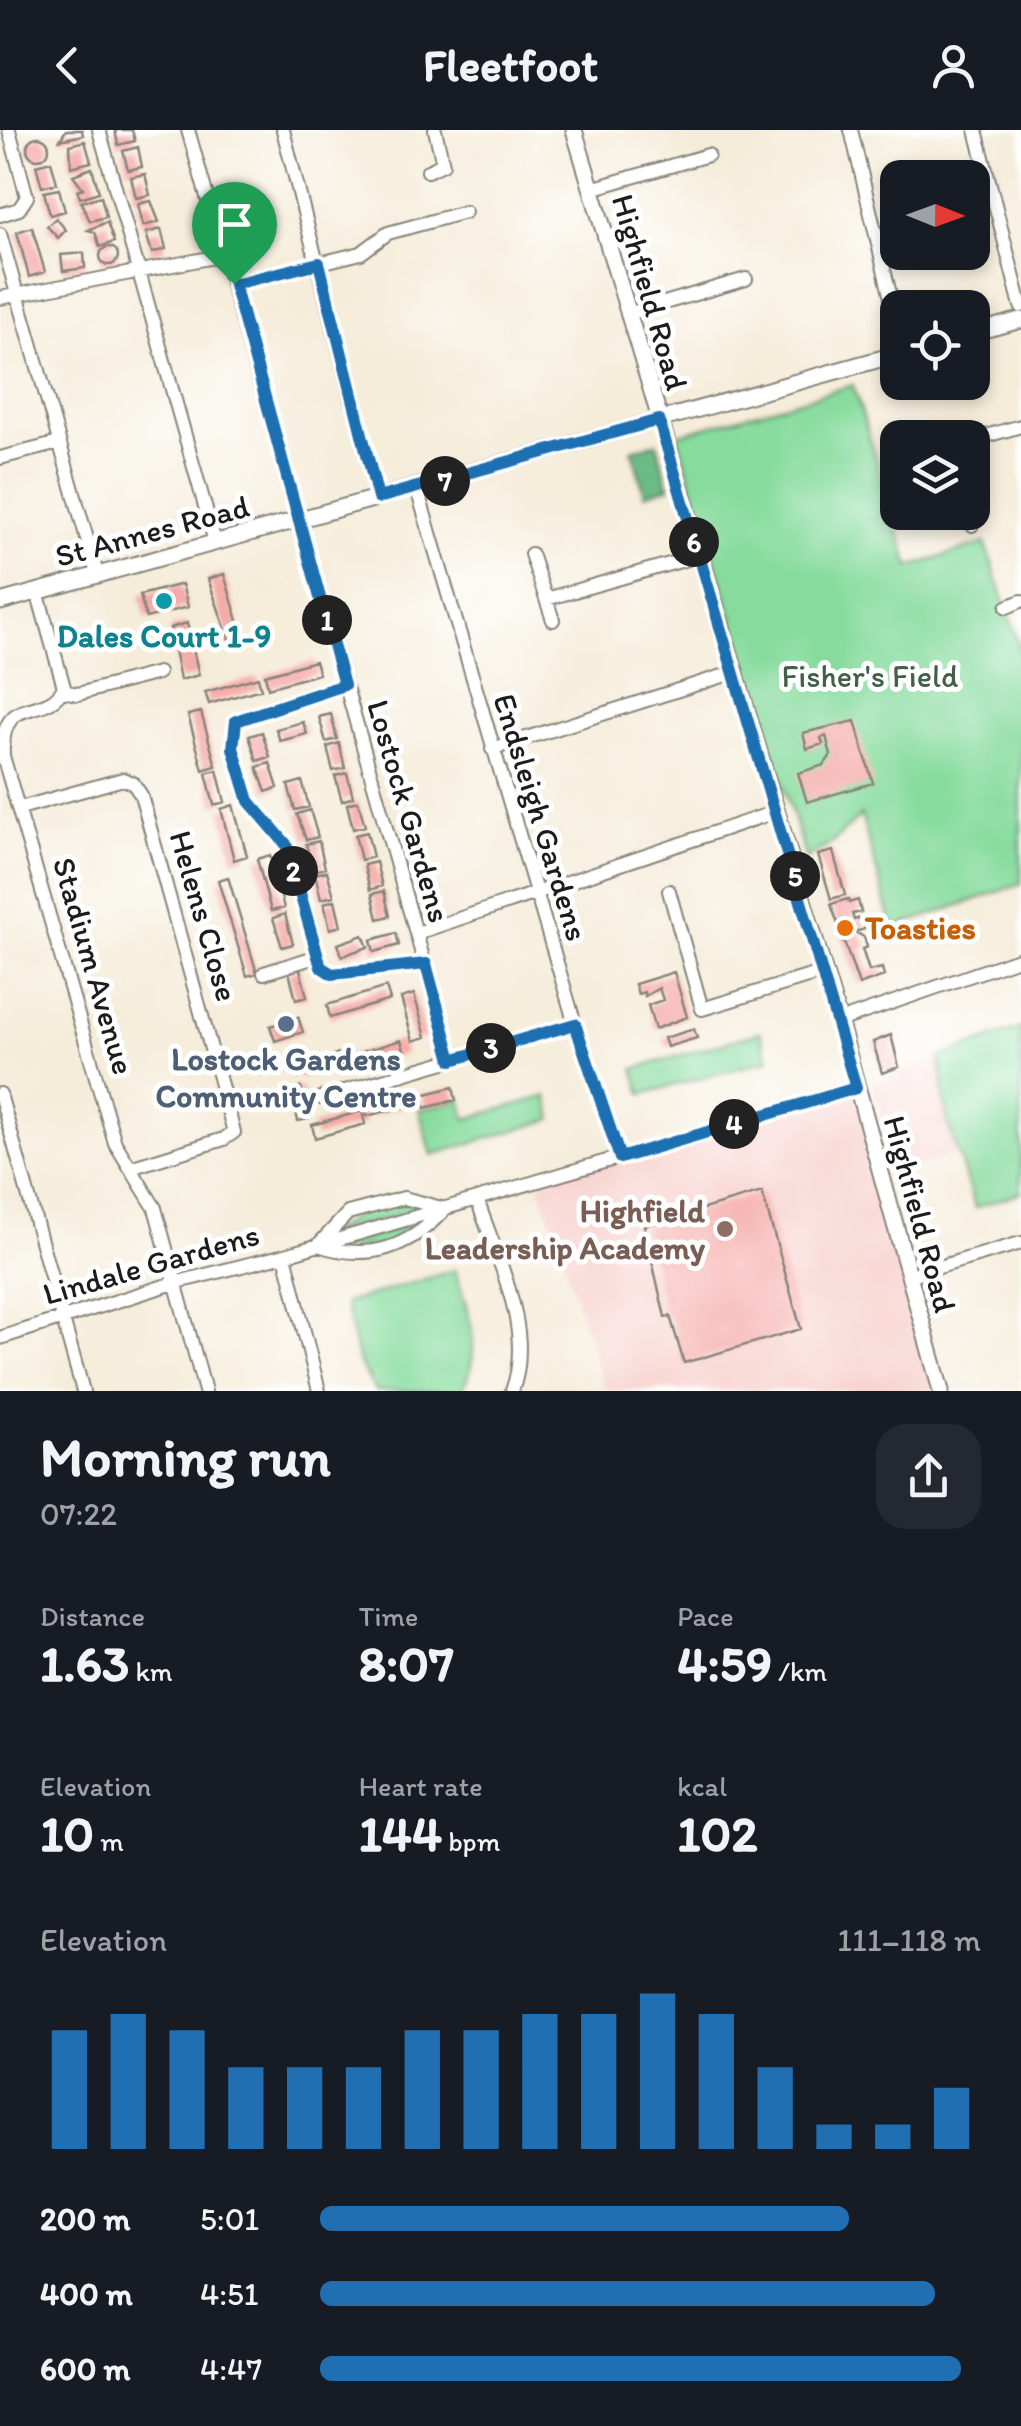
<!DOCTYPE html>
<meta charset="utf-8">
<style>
:root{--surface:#171b24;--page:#242831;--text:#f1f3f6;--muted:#9ea1a6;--accent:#1f6fb2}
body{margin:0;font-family:Itim,sans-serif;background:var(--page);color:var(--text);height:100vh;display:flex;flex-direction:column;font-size:38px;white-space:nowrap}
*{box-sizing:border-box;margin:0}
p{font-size:32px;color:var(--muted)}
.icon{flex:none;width:55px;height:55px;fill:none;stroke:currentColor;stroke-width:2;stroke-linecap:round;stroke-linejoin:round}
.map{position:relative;height:1261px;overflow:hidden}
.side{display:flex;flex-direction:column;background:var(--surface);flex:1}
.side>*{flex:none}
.needle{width:65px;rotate:91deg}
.controls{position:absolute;left:880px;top:30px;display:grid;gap:20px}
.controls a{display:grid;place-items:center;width:110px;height:110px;border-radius:20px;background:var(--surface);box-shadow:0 5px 15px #0003;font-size:50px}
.pin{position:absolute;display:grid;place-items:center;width:85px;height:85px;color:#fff;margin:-102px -42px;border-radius:50% 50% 50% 0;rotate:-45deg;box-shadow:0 0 10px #0007}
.pin .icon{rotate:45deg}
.km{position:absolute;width:50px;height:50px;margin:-25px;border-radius:50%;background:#222;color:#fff;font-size:28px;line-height:50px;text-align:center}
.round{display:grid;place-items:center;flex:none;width:105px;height:105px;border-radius:30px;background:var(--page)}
.summary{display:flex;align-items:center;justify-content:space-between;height:170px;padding:0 40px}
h1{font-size:55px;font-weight:700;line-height:75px}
.metrics{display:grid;grid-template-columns:repeat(3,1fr);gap:15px;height:170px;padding:10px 40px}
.metrics div{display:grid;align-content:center}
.metrics b{font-size:50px;font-weight:700}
.metrics small{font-size:28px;font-weight:400}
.metrics p{font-size:28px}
.chart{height:280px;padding:20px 40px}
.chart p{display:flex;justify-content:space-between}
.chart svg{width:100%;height:180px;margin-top:10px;stroke:var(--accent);stroke-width:6}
ul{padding:0 40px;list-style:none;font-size:32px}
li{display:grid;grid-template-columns:160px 120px 1fr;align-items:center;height:75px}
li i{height:25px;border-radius:12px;background:var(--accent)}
header{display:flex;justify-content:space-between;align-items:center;height:130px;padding:0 40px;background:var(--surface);font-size:45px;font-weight:700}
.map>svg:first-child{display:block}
.built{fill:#f7d0cc}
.green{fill:#86db9d;stroke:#517c5c;stroke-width:2.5}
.forest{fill:#6cbb84;stroke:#446c50;stroke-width:2.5}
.building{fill:#f5aba8}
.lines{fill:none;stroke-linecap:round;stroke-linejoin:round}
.minor-casing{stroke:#88847a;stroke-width:16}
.tertiary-casing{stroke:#88847a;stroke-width:19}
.minor{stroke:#fff;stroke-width:12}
.tertiary{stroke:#fff;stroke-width:15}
.route-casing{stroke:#fff;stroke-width:20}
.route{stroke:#1f6fb2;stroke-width:12}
.culture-dot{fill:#0f9aa8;stroke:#fff;stroke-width:4}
.food-dot{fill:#e8710a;stroke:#fff;stroke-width:4}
.service-dot{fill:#5c6f8a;stroke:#fff;stroke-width:4}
.education-dot{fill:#8d6e63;stroke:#fff;stroke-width:4}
.labels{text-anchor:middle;stroke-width:10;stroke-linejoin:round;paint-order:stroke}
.street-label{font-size:32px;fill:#1c1c1c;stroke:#fff}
.culture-label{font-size:32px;font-weight:bold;fill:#0d838f;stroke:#fff}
.park-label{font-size:32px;fill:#415f49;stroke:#fff}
.food-label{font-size:32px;font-weight:bold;fill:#c56008;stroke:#fff;text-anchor:start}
.service-label{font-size:32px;font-weight:bold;fill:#4e5e75;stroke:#fff}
.education-label{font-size:32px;font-weight:bold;fill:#785e54;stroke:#fff;text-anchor:end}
</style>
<header><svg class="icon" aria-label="back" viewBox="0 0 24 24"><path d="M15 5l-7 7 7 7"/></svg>Fleetfoot<svg class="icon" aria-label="person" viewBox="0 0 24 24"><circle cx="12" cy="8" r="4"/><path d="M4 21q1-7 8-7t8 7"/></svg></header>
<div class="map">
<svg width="1021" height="1261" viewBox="0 0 1021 1261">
<rect width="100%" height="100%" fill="#fff"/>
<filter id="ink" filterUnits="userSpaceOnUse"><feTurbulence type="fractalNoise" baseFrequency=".01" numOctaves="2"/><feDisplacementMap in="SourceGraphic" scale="20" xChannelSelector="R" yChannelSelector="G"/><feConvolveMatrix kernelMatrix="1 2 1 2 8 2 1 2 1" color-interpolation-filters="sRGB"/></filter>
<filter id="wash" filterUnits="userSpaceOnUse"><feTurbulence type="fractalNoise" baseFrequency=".0048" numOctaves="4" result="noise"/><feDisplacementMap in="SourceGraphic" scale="40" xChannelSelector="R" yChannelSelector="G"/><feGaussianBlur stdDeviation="2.25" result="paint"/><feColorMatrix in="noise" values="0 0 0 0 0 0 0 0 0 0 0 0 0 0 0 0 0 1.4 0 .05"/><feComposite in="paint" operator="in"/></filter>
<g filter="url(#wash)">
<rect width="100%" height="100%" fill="#f5ecd9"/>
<path class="built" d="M1021,898V1062L975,1078L961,1023L900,1041L872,952Z
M857,958L941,1261H605L539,1052Z"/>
<path class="green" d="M853,255L910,437L985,413L1021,521V754L893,798L861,685L832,713L806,729L677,305Z
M1021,898V1062L975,1078L947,989L940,927Z
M760,902L769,930L642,964L634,939Z
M547,966L553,989L432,1025L419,980L461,969L466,989Z
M375,1072L434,1075L326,1106Z
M438,1087L394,1117L329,1119Z
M455,1140C468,1184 485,1219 461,1261H376L359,1233L345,1173Z"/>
<path class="forest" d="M657,313L669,357L645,365L632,320Z"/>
<g id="blocks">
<path class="building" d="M66,0H82L83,5L60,10Z
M115,0H132L135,11L118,15Z
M27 18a11 11 0 1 1 22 0a11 11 0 1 1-22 0Z
M85,11L91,32L71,37L70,15Z
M138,17L142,37L128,40L123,21Z
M51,31L57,53L42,57L36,35Z
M92,38L99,62L80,68L77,60L83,58L73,45Z
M145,44L150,65L136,68L131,47Z
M59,59L65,81L50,85L44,62Z
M101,66L106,87L90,91L81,72Z
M151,71L159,92L143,96L138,74Z
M56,88L66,100L58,108L47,96Z
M107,92L114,112L100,117L95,102L88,100Z
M32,97L45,142L29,147L17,102Z
M161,99L166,119L152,123L146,103Z
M100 126a9 9 0 1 1 18 0a9 9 0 1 1-18 0Z
M84,123L85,138L63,141L61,125Z
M224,444L245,514L232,518L208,449Z
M182,454L188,477L146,488L140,465Z
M187,493L199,545L180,550L170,498Z
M315,531L319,544L268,558L265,545Z
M258,547L261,559L209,574L205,562Z
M201,582L216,636L203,640L188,585Z
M331,584L337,609L326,612L319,587Z
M855,591L873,653L807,672L798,643L824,635L831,625L826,606L821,608L823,614L807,619L803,603Z
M303,592L307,604L280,611L276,599Z
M262,602L270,627L257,631L249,606Z
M339,613L345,638L333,641L327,617Z
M270,633L278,658L266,662L257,637Z
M217,640L225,672L214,675L206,643Z
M347,643L353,667L342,671L335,646Z
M302,651L309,677L295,680L288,655Z
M358,671L365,696L353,699L347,674Z
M233,675L247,726L234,730L221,679Z
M310,680L318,707L306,710L297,684Z
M367,702L373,727L361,730L355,705Z
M319,711L325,738L313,741L306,714Z
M833,721L845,765L831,769L818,725Z
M270,725L284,778L271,781L257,729Z
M376,732L382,756L370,760L364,735Z
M327,741L334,766L321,769L315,744Z
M228,747L257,843L247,846L218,750Z
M384,761L390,786L378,789L372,764Z
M848,769L849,773L858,770L861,782L852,784L854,790L864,787V799L855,802L864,807L867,817L862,819L869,841L882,838L884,846L859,855L831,774Z
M335,770L341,796L330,799L324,773Z
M285,784L293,814L282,817L273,788Z
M396,803L399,815L374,822L371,810Z
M363,805L368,817L342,826L338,814Z
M300,839L307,867L296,870L289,842Z
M674,842L687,887L655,899L648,875L663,870L659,858L645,866L644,862L638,864L635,854Z
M386,857L390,870L330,888L327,875Z
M414,864L426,907L413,911L401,868Z
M298,887L303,902L275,911L270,896Z
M694,899L697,908L667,917L664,908Z
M891,905L899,937L882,943L873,912Z
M401,910L405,924L355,938L351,925Z
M346,921L349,933L299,948L295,936Z
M301,957L308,989L298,991L291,960Z
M453,957L456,970L425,978L422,965Z
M415,962L418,973L367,986L364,974Z
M362,981L365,994L315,1008L312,995Z
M762,1062L801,1199L684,1233L670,1186L665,1187L644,1096Z"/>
</g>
</g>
<g filter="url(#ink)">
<use href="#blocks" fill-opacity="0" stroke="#88847a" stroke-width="2.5"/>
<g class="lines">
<defs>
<path id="minor" d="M99,0L215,412
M188,0L452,930
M283,0L377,368
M851,0L898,198
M976,0L1021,176
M428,41L443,34L435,0
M591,59L708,25
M0,85L19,79L27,67L9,0
M0,104L97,444
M234,154L361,123L388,103L465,82
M0,168L225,125
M627,184L746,149
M972,310L1021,296
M0,328L59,313
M417,359L575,894L619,1028
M969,382L972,395
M531,424L553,490
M37,461L64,557C46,593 0,560 3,626L115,1013L155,1078L205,1261
M546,469L698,426
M1007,477L1021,471
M344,555L236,591L233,618L249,671L286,714L321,837L332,844L426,834
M62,561L78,564L158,543
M492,619L732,543
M20,678L123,649L133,653L141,665L234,1002L224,1009L130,1038
M669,761L702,879L824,842
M417,803L775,682
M264,843L315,827
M839,891L1021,828
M0,964L83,1261
M321,968L575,894
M404,1068L445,1079C409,1118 369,1132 318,1115L348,1083Z
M477,1069C496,1127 535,1200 512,1261
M285,1125L319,1261
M908,1146L1021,1113
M0,1208L174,1153L285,1125L857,958"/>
<path id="tertiary" d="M574,0L839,891L941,1261
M972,203L1021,190
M0,472L898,224"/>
</defs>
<use href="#minor" class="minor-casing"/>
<use href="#tertiary" class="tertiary-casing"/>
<use href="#minor" class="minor"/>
<use href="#tertiary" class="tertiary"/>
</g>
</g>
<g class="lines" filter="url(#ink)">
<defs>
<path id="route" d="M319,133L378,368L659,290L856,958L620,1028L575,894L452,930L426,834L332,844L321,837L286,714L249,671L233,618L236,591L344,555L234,154Z"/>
</defs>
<use href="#route" class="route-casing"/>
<use href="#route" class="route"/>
</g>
<circle class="culture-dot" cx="164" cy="471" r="10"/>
<circle class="food-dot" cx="845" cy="798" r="10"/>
<circle class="service-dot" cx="286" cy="894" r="10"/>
<circle class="education-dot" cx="725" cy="1099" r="10"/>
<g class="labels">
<g class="street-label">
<text transform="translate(650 162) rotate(74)" y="11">Highfield Road</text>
<text transform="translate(152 401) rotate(-15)" y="11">St Annes Road</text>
<text transform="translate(409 681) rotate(74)" y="11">Lostock Gardens</text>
<text transform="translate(541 687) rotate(73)" y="11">Endsleigh Gardens</text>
<text transform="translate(204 786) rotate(74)" y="11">Helens Close</text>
<text transform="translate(94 836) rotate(74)" y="11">Stadium Avenue</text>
<text transform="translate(920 1084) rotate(75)" y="11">Highfield Road</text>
<text transform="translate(151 1134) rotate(-16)" y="11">Lindale Gardens</text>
</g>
<g class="culture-label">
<text x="164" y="517">Dales Court 1-9</text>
</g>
<g class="park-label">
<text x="870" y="557">Fisher's Field</text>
</g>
<g class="food-label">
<text x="865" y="809">Toasties</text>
</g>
<g class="service-label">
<text x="286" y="940">Lostock Gardens<tspan x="286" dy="37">Community Centre</tspan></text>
</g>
<g class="education-label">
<text x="705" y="1092">Highfield<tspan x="705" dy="37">Leadership Academy</tspan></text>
</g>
</g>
</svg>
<div class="controls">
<a><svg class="needle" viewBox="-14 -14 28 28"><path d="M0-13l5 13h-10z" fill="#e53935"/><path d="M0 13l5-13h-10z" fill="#9ea1a6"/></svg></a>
<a><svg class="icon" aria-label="locate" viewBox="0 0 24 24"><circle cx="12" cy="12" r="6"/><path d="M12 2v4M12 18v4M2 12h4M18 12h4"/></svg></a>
<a><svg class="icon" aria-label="layers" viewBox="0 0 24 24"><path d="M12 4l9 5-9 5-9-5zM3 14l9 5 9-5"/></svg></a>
</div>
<div class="pin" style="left:234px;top:154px;background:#1e9e55"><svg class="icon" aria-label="arrive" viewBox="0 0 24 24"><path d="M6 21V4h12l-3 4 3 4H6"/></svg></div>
<b class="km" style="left:327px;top:490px">1</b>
<b class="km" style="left:293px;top:741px">2</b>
<b class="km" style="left:491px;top:918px">3</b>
<b class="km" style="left:734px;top:994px">4</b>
<b class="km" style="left:795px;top:746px">5</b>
<b class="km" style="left:694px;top:412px">6</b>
<b class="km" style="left:445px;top:351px">7</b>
</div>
<section class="side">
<div class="summary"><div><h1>Morning run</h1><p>07:22</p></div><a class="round"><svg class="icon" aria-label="share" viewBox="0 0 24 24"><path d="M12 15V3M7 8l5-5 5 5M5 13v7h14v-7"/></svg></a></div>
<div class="metrics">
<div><p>Distance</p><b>1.63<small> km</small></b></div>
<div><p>Time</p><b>8:07</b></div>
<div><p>Pace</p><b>4:59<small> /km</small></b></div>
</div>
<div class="metrics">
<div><p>Elevation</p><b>10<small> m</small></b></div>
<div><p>Heart rate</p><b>144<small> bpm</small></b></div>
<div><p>kcal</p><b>102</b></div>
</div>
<div class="chart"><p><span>Elevation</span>111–118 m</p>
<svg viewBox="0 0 160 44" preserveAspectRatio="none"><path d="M5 44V15M15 44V11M25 44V15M35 44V24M45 44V24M55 44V24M65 44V15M75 44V15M85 44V11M95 44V11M105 44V6M115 44V11M125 44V24M135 44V38M145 44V38M155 44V29"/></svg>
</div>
<ul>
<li><b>200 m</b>5:01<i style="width:80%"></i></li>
<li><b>400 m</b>4:51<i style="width:93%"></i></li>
<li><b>600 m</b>4:47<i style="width:97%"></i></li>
</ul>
</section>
